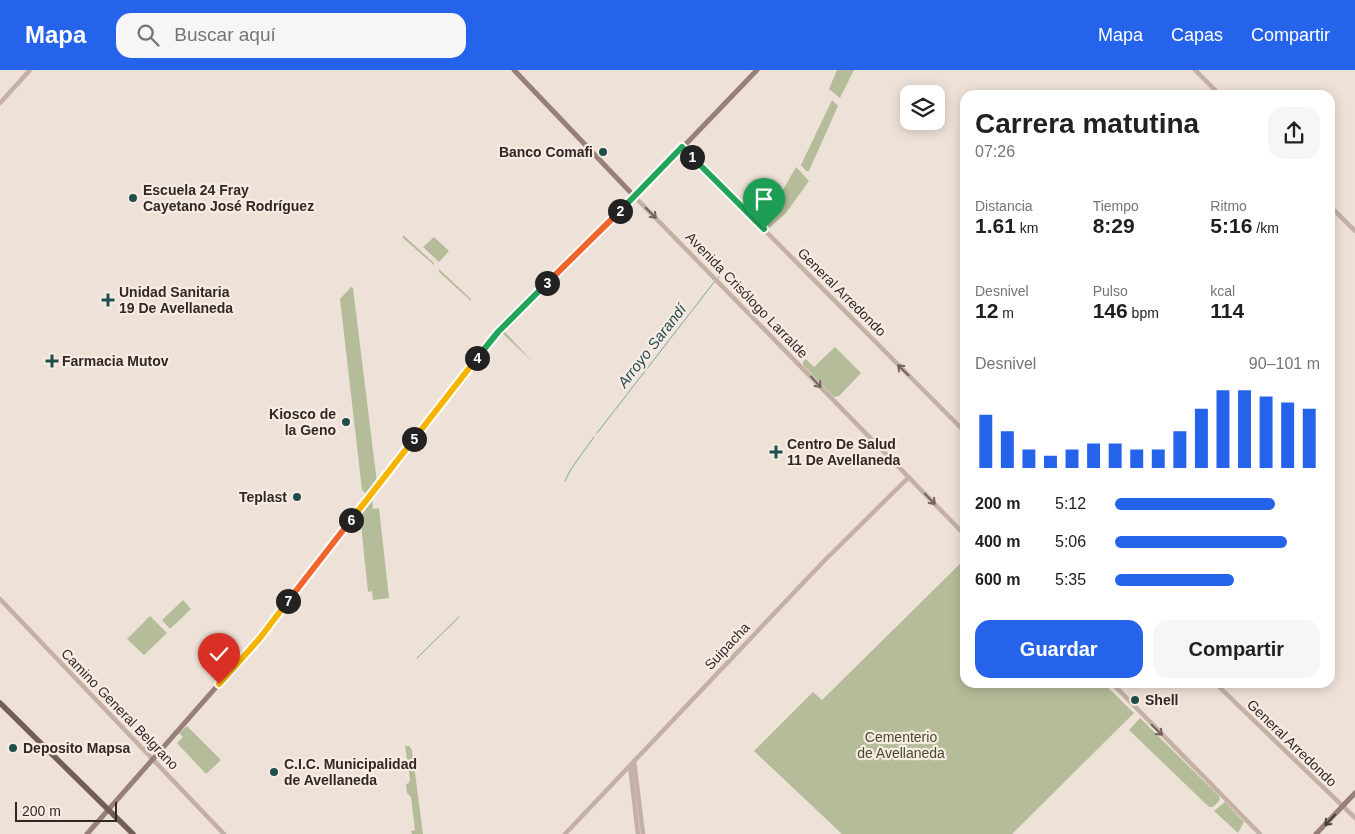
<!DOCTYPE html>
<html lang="es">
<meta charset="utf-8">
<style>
:root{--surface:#fff;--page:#f6f6f6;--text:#202124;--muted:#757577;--accent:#2563eb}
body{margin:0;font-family:Helvetica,sans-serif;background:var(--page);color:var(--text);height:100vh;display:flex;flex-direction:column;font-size:19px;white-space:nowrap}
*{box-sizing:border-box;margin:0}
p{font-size:16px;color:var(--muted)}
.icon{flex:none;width:28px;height:28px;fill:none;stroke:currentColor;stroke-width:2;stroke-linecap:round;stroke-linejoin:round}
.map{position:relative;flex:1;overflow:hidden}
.drawer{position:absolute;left:960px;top:20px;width:375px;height:598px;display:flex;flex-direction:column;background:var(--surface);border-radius:15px;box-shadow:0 2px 12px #0003}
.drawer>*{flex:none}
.tools{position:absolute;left:900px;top:15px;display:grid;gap:10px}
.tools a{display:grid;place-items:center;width:45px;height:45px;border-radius:10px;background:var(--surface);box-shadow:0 2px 12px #0003;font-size:25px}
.scale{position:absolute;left:15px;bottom:12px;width:102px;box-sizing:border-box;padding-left:5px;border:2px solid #312826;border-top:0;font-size:14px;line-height:18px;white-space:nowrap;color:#312826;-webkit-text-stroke:4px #f7ebe3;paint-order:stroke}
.pin{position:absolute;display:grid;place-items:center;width:42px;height:42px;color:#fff;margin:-51px -21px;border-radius:50% 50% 50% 0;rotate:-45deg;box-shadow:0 0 5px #0007}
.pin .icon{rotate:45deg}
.km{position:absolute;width:25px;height:25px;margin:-12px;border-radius:50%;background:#222;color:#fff;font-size:14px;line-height:25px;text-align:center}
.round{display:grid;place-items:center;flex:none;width:52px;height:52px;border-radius:15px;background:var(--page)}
.summary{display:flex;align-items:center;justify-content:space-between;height:85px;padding:0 15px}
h1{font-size:28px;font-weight:700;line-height:38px}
.stats{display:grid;grid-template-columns:repeat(3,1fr);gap:8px;height:85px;padding:5px 15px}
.stats div{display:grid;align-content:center}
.stats b{font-size:21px;font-weight:700}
.stats small{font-size:14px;font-weight:400}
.stats p{font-size:14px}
.chart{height:140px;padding:10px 15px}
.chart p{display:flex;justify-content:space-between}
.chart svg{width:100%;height:90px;margin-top:5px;stroke:var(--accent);stroke-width:6}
.button{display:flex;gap:10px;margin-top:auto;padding:10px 15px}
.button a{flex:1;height:58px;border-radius:15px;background:var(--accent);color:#fff;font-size:20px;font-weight:700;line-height:58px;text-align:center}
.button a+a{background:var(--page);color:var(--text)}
ul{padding:0 15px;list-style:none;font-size:16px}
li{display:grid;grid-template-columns:80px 60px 1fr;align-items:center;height:38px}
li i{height:12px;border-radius:6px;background:var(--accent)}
header{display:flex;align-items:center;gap:30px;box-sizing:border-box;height:70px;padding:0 25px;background:var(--accent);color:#fff}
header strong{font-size:24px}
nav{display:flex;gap:28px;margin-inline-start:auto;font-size:18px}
.search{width:350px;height:45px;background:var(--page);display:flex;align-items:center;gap:12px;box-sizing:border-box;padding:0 18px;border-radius:15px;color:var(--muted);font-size:19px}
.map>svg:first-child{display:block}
.green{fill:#b4bc99}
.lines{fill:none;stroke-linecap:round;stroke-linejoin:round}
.stream{stroke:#79a9a5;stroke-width:1}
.tertiary{stroke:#c5b0a5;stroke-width:4.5}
.secondary{stroke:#987f77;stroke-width:5}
.primary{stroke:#725d58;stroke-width:5.5}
.oneway{stroke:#74655f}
.oneway2{stroke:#4b3e3a}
.split-1-casing{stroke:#fff;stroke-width:10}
.split-2-casing{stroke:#fff;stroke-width:10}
.split-3-casing{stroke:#fff;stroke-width:10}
.split-4-casing{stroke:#fff;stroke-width:10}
.split-5-casing{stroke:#fff;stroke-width:10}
.split-6-casing{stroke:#fff;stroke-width:10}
.split-7-casing{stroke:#fff;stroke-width:10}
.split-8-casing{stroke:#fff;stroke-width:10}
.split-1{stroke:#22a559;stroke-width:6}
.split-2{stroke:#22a559;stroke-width:6}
.split-3{stroke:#f0652b;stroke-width:6}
.split-4{stroke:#22a559;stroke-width:6}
.split-5{stroke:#f5b400;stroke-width:6}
.split-6{stroke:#f5b400;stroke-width:6}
.split-7{stroke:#f0652b;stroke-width:6}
.split-8{stroke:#f5b400;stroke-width:6}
.poi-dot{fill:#1f4f4c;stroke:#f7ebe3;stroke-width:2}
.labels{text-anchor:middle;stroke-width:4.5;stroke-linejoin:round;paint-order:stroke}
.poi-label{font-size:14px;font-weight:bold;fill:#312826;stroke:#f7ebe3;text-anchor:start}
.street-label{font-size:14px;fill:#312826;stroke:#f7ebe3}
.park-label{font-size:14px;fill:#454e2b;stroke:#f7ebe3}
.water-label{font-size:15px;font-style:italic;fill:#1f4f4c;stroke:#f7ebe3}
</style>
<header>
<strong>Mapa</strong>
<div class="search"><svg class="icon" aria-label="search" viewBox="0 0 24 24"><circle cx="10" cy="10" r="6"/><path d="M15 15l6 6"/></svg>Buscar aquí</div>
<nav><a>Mapa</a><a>Capas</a><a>Compartir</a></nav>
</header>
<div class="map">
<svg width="1355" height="764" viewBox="0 0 1355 764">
<rect width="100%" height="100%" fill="#eee1d8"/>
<path class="green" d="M837,0H854L840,28L829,19Z
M832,30L838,36L809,101H806L801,95Z
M796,97L809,111L786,143L767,160L760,153L772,139Z
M403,165L434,193V195L403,168Z
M434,167L449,181L439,192L423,177Z
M439,199L471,229V231L439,202Z
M351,217L353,218L377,413L367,425L362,420L340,229Z
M503,262H505L532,291L503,264Z
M835,277L861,303L839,326L834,327L803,295V292L806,289L814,297Z
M372,428L373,439L379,438L389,528L373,530L372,521L368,522L360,445Z
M965,489V612L1103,613L1134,643L1012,764H842L754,681L813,622L822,630Z
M183,530L191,539L170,559L162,550Z
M150,546L167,563L144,585L127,569Z
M1140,648L1219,726L1220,730L1213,737H1209L1129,660Z
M187,656L221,690L206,704L177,673L183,667L179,663Z
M405,676H409L412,680L423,764H412L411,761L415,760L411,727L407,723L406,714L409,713L410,709Z
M1225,732L1244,752L1238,763L1214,741Z"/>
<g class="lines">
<path class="stream" d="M718,208L723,202
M597,363L715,211
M565,411L571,399L594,367
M417,588L459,547"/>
<path class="tertiary" d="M1195,0L1220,25
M0,33L30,0
M682,77L965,362
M635,127L965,465
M1330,136L1355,161
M0,529L224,764
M1111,612L1260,764
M1214,612L1355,748
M634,691L643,764
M630,696L638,764
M565,764L823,492L909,407"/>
<path class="secondary" d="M514,0L635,127
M87,764L262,565L498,262L635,127L757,0
M1316,764L1355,723"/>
<path class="primary" d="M0,633L133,764"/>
</g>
<defs><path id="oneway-shaft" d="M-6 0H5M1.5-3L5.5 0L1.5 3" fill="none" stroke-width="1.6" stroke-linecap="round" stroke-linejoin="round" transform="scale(1.25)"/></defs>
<g class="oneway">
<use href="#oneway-shaft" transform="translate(651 143) rotate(45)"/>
<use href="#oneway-shaft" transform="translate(903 300) rotate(-136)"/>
<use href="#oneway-shaft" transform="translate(816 312) rotate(48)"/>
<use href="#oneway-shaft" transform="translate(930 429) rotate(46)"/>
<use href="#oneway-shaft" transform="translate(1157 660) rotate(45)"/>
</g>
<use class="oneway2" href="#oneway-shaft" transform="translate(1330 750) rotate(133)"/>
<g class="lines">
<defs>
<path id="split-1" d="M692,87L764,159"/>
<path id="split-2" d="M620,141L682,77L692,87"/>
<path id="split-3" d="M547,213L620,141"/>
<path id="split-4" d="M477,288L498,262L547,213"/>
<path id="split-5" d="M414,369L477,288"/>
<path id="split-6" d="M351,450L414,369"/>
<path id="split-7" d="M288,531L351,450"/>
<path id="split-8" d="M219,614L260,568L288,531"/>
</defs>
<use href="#split-1" class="split-1-casing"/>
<use href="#split-2" class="split-2-casing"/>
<use href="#split-3" class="split-3-casing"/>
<use href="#split-4" class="split-4-casing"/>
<use href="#split-5" class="split-5-casing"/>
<use href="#split-6" class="split-6-casing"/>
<use href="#split-7" class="split-7-casing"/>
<use href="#split-8" class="split-8-casing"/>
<use href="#split-1" class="split-1"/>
<use href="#split-2" class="split-2"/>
<use href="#split-3" class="split-3"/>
<use href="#split-4" class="split-4"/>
<use href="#split-5" class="split-5"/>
<use href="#split-6" class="split-6"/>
<use href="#split-7" class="split-7"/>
<use href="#split-8" class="split-8"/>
</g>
<g class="poi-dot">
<circle cx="603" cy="82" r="5"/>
<circle cx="133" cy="128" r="5"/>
<path d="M105.5 222.5h5v5h5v5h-5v5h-5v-5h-5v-5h5z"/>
<path d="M49.5 283.5h5v5h5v5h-5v5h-5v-5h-5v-5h5z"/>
<circle cx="346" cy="352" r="5"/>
<path d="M773.5 374.5h5v5h5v5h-5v5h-5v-5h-5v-5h5z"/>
<circle cx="297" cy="427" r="5"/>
<circle cx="1135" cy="630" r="5"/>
<circle cx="13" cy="678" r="5"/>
<circle cx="274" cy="702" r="5"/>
</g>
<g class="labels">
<g class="poi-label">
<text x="593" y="87" text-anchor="end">Banco Comafi</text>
<text x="143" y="125">Escuela 24 Fray<tspan x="143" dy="16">Cayetano José Rodríguez</tspan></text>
<text x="119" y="227">Unidad Sanitaria<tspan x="119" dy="16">19 De Avellaneda</tspan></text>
<text x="62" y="296">Farmacia Mutov</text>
<text x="336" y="349" text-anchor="end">Kiosco de<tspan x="336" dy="16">la Geno</tspan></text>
<text x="787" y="379">Centro De Salud<tspan x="787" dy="16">11 De Avellaneda</tspan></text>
<text x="287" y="432" text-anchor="end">Teplast</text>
<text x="1145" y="635">Shell</text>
<text x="23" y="683">Deposito Mapsa</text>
<text x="284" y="699">C.I.C. Municipalidad<tspan x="284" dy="16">de Avellaneda</tspan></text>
</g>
<g class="street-label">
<text transform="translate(842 222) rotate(45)" y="5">General Arredondo</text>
<text transform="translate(747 225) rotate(46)" y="5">Avenida Crisólogo Larralde</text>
<text transform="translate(727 576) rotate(-47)" y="5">Suipacha</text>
<text transform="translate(120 639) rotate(46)" y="5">Camino General Belgrano</text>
<text transform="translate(1292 673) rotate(44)" y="5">General Arredondo</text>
</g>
<g class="park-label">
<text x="901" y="672">Cementerio<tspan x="901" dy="16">de Avellaneda</tspan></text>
</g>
<g class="water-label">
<text transform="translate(652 276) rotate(-52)" y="5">Arroyo Sarandí</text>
</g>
</g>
</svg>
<div class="tools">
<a><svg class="icon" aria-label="layers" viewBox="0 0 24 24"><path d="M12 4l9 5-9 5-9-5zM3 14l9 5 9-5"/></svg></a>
</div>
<div class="scale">200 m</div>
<div class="pin" style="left:764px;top:159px;background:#1e9e55"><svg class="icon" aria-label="arrive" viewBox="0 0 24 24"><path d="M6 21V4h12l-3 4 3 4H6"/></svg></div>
<div class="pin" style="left:219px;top:614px;background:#d93025"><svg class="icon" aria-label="check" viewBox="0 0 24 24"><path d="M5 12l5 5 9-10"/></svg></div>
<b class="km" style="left:692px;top:87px">1</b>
<b class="km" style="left:620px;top:141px">2</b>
<b class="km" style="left:547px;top:213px">3</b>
<b class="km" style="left:477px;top:288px">4</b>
<b class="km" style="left:414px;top:369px">5</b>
<b class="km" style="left:351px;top:450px">6</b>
<b class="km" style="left:288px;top:531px">7</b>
<section class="drawer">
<div class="summary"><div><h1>Carrera matutina</h1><p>07:26</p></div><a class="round"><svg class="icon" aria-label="share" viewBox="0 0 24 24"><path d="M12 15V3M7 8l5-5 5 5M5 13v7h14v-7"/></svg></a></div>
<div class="stats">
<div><p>Distancia</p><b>1.61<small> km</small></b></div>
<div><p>Tiempo</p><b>8:29</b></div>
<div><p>Ritmo</p><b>5:16<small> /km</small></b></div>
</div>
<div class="stats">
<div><p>Desnivel</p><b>12<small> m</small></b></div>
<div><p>Pulso</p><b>146<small> bpm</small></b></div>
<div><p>kcal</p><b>114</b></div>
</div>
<div class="chart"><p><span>Desnivel</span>90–101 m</p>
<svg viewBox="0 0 160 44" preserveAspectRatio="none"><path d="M5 44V18M15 44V26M25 44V35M35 44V38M45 44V35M55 44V32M65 44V32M75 44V35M85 44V35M95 44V26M105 44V15M115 44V6M125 44V6M135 44V9M145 44V12M155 44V15"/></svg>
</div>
<ul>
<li><b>200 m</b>5:12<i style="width:78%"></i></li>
<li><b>400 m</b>5:06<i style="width:84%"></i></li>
<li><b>600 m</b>5:35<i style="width:58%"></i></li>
</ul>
<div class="button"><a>Guardar</a><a>Compartir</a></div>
</section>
</div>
